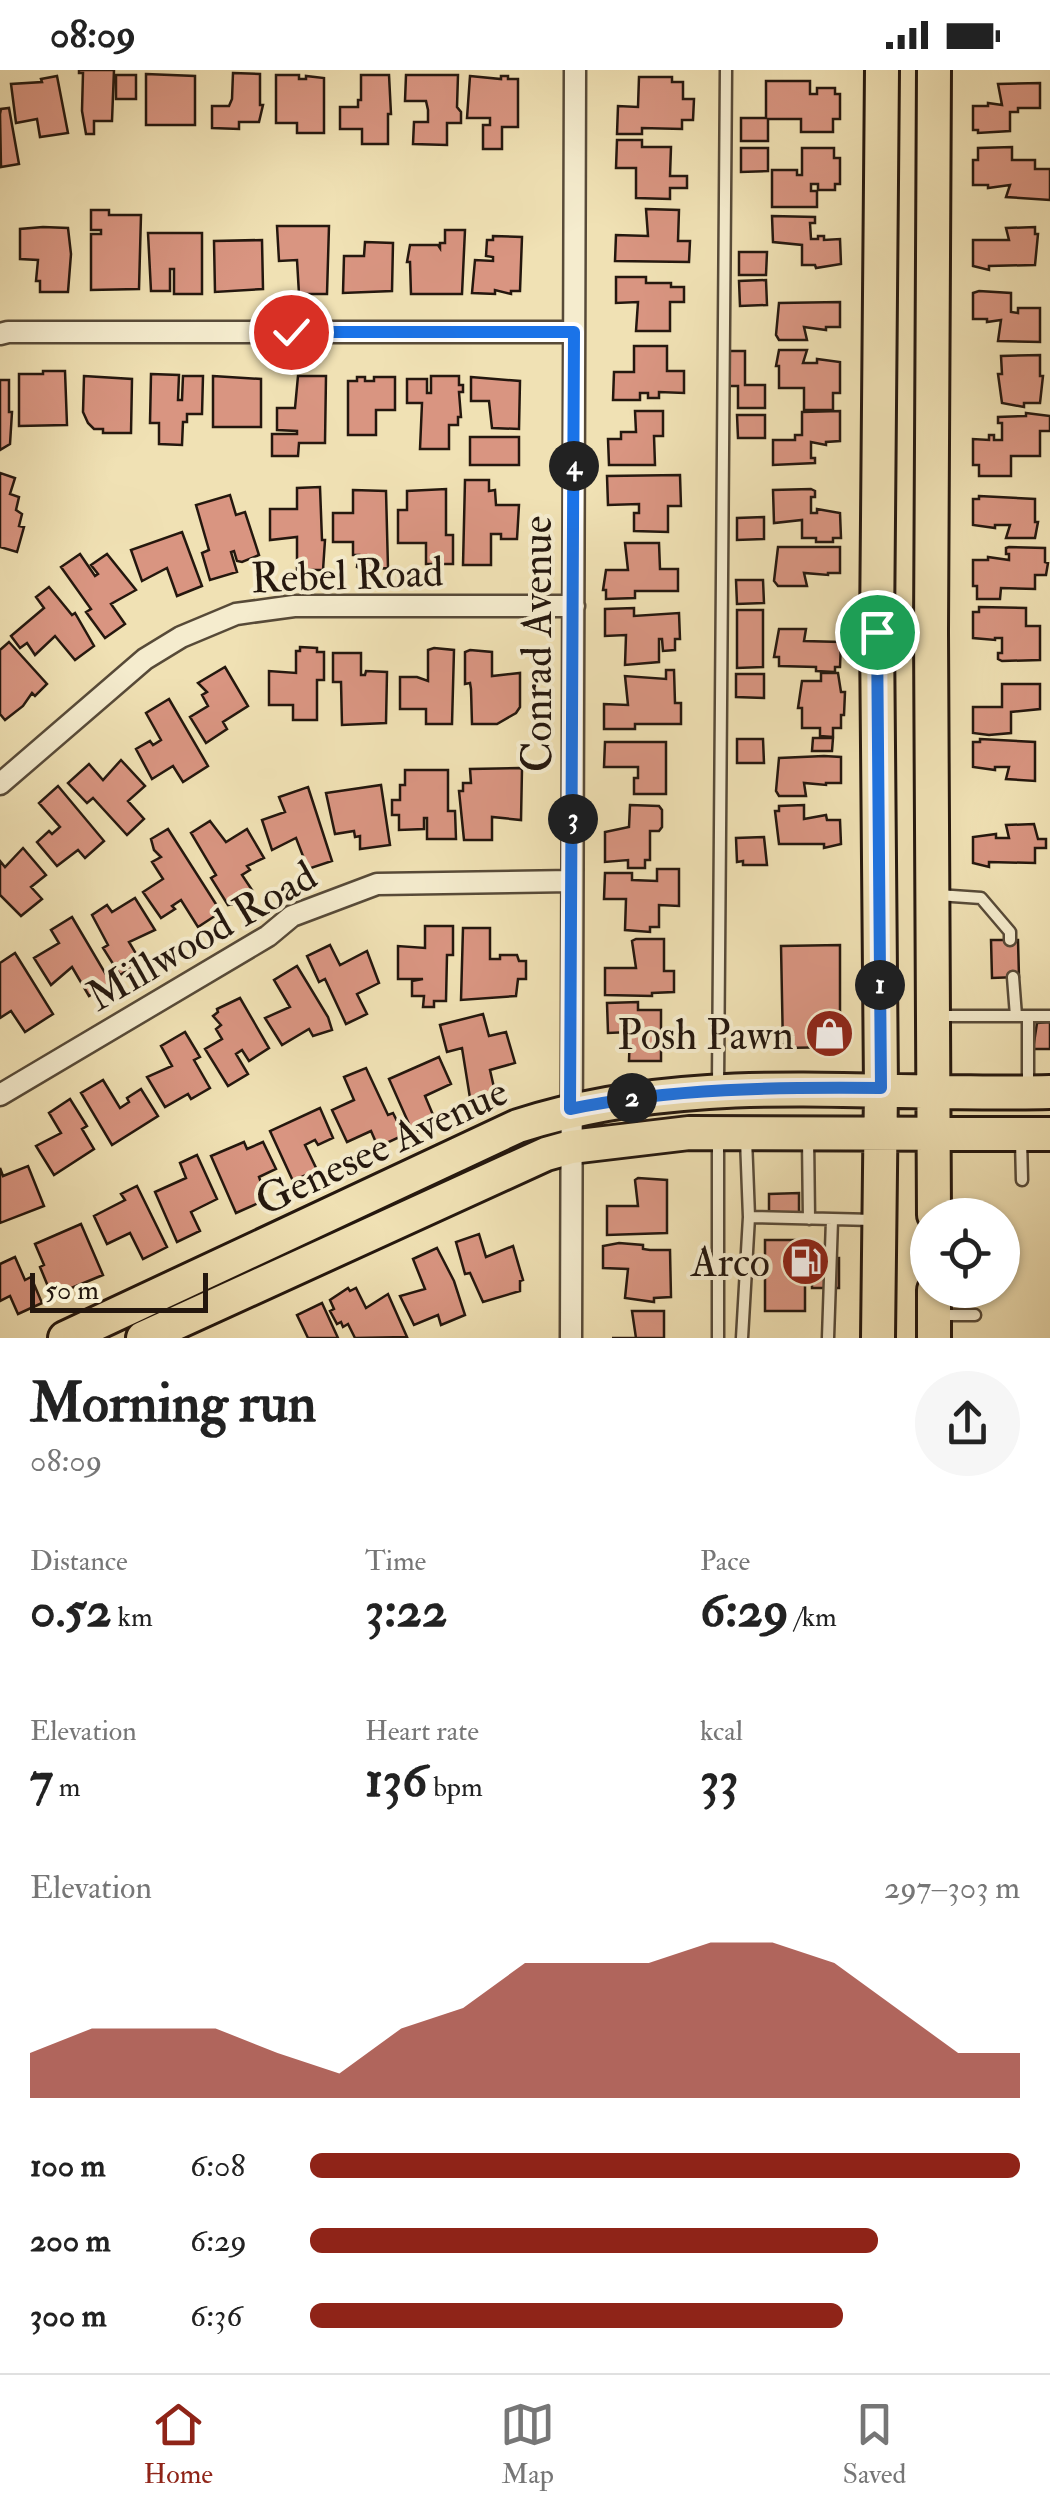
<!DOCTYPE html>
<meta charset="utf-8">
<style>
:root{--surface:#fff;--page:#f6f6f6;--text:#222;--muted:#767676;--line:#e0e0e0;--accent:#8f2418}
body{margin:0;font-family:"IM FELL Double Pica",serif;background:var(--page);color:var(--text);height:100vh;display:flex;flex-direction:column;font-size:38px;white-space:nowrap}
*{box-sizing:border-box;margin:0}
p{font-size:32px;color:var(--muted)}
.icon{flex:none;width:55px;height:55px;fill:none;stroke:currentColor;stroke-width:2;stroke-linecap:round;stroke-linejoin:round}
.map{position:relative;height:1268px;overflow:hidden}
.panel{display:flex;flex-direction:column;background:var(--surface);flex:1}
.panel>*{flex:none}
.tools{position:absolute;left:910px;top:1128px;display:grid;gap:20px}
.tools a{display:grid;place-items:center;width:110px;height:110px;border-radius:50%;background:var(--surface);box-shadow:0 2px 8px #0004;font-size:50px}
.scale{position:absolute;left:30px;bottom:25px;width:178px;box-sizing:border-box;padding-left:10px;border:5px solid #24170e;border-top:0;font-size:28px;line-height:35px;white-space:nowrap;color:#24170e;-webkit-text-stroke:8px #f5ecce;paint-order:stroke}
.pin{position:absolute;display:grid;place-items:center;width:85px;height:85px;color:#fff;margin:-42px;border:5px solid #fff;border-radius:50%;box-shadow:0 2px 10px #0007}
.km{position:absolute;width:50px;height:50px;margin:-25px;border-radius:50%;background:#222;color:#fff;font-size:28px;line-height:50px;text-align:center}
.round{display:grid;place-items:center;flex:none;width:105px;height:105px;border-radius:52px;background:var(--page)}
.overview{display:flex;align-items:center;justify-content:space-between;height:170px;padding:0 30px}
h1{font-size:55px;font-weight:700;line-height:75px}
.stats{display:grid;grid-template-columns:repeat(3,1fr);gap:15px;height:170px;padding:10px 30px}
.stats div{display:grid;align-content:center}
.stats b{font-size:50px;font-weight:700}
.stats small{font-size:28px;font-weight:400}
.stats p{font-size:28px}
.chart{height:280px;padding:20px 30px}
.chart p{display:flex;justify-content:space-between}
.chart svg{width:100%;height:180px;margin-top:10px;fill:var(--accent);opacity:.7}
ul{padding:0 30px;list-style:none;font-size:32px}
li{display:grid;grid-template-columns:160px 120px 1fr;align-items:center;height:75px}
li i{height:25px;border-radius:12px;background:var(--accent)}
.status{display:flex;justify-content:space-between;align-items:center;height:70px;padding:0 50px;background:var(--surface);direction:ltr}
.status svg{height:28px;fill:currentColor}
.menu{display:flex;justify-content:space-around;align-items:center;height:140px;border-top:2px solid var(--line);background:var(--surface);font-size:28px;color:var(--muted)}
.menu a{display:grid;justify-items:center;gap:5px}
.menu .selected{color:var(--accent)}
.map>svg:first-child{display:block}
.building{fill:#d99581;stroke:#24170e;stroke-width:2.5}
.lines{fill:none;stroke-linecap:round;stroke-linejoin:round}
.service-casing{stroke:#574a38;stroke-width:15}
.minor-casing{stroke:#574a38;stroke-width:25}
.primary-casing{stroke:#24170e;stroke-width:38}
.service{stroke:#f5ecce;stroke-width:10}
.minor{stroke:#f5ecce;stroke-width:20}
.primary{stroke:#f0e1b4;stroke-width:32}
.route-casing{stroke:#fff;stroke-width:20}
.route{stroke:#1a73e8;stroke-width:12}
.labels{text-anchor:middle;stroke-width:8;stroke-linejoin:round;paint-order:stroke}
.street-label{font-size:42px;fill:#24170e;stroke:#f5ecce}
.poi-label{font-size:42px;fill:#24170e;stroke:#f5ecce;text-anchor:end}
</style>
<div class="status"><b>08:09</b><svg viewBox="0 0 49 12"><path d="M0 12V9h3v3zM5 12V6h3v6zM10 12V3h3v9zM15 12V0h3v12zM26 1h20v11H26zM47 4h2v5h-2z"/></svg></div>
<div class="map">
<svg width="1050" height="1268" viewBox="0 0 1050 1268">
<rect width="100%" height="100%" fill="#f0e1b4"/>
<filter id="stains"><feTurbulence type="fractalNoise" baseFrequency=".002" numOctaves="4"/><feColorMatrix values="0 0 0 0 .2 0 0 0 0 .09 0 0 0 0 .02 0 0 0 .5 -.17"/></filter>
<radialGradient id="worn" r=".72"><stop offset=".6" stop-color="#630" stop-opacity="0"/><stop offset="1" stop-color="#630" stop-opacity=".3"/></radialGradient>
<path class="building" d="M79,0H114L112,51H94V64H86L82,41L83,3H79Z
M233,3L260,4V35H263L259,52H239V59L212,58V36H229L232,29Z
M146,4L195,6V55H146Z
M116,5H136V29H116Z
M276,5H299V9H306V6L324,8V63H297V53H276Z
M361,5H389L391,44H388V74H362V59H340V37H358V30H361Z
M406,5H458L457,37L461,42V53H447V75L413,74L414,52H428V40L426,31H405Z
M57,6L68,63L40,67L37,49L16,53L11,14L42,12L41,9Z
M470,6L501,9V6H508V9H518V57H502V79H483V55H490V48H467Z
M639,7H672V12H683V29H694L693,50H682V59L642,58V64H617L618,36L638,37Z
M766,11H810V24H817V18H835V24H840V49H833V62H801V49H768V71H741V48H766Z
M1040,13V38H1018V42H1010V61L978,63V60H973V36H988V33L1002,35L998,14Z
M9,38L19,94L1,97L0,44L1,39Z
M617,70H642V77H671L670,106H687V118H670V129L636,128V98H616Z
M1012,77V90H1035V99H1050V130L1006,127L1010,115L988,118V115H973V90H978V78Z
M741,78H768V101L741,102Z
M802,78H834V88H840V114H835V120H818V114H811V121H817V137H772V100H797V105H802Z
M646,139L679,140L678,171H690L689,192L615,191L616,165L648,166Z
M91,140H109V145H141L139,219L91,220V164H101V160H91Z
M772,146L815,147V153H810L811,169H818V166H824V170L840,169L841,194L816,198L815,195H802V175L773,172Z
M277,156H329L327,224H299L297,190L279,191Z
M43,157L68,158L71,184L68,222H40V211H36L38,190L20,189V159Z
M1035,157V164H1038L1035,195L989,196V200L973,196V170H1009L1006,158Z
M445,160H465L462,224H411L410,192H407L410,175H438L440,178V173H445Z
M148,163H202V224H174V199H170V221H151Z
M493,166L522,167L520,221H511V224L495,220V224L472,223L475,190L493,191V187L486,186L487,170H493Z
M262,170L263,219L215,222L214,171Z
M365,172L393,173L392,221L343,223L344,186H364Z
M739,182H767L766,205H739Z
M616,207H646V213H671V217H684V232H670V261H636L638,232L616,233Z
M766,210L767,235L740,236L739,211Z
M979,221L1011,223V242L1018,243V238H1040V272L998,271L1001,250L987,252V249H973V223Z
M840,232V257H826V260L804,257L807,270H779L776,265L779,233Z
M634,276H667V301H684V323L659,322V328H648V323H640V330H613L614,302H634Z
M779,280H807L803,293H817V289L840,292V323H833V340H804V318H779V296H776Z
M726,281H745V315H765V338H738V316H726Z
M1040,285V306H1043L1040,333H1024V337L1002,333L998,304H1002L1001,286Z
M43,301H65L67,355L19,356V304H43Z
M151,304L179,305L178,330H182L183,306H203L202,344H187V352H183L182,375L159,374V353H150Z
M84,306L132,309L131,363H103V359H94L88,353L83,342Z
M213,306L261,309V357H213Z
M298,306H326L325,373H299L298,386H272V364H297V361L277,360V338H295Z
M431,306H459V315H463V322H459L461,347H458V355H449V379H420L422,333H407V309H427V323H431Z
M357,307H365V311H374V307H395V340H376V365H348V311H357Z
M471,307L520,311L519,359L492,358L489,331H471Z
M0,310H9V342H12L10,374L0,380Z
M635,341H663V366H654L655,395H609L608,369H621V362H636Z
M840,341V371L826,372V375L811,372V388H815V393L773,395V370H795V365H802V342Z
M1026,343L1050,346V361H1040V386H1011V406H979V395H973V369L989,370V365H994V370H1002V353H998V347L1026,346Z
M737,345H765V368H738Z
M470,367H519V395H470Z
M0,403L15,408L10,424L19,427L16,440L22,444L19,456L24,457L17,482L0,477Z
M680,405L681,436H668V462L634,461V443H639V434L608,435L607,406Z
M465,410H489V421L495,420L496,435H519L517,469H501V464H491V495H463Z
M320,417L322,470H325L323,500H297V467L270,470V439H297V418Z
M446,419V465H453V494H426V473H398V440H407V421Z
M811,419L815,421V427H811V443H817V439L840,443L841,468H833V472H816V468H802V450L774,453L773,420Z
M353,420L386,421L388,498L364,500L357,497L359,485H353V472H333V443H353Z
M230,425L236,445L245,442L259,485L242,492L237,491L234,481L231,482L237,502L210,510L202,483L209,480L196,435Z
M979,426L1035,429V452H1038L1035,468H1006L1010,455H995V458L973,455V429H979Z
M764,447V469L737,470V448Z
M182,462L202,516L177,526L167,498L142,511L131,480Z
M625,473H659L660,499H678V521H635V528L606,529V520H603L606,500H628Z
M778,477H840V503H828V505L804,503L807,516H778L774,511Z
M1009,477L1045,478V492L1048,493L1046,505H1035V519L1001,518L1000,529H977V516H973V490H988V487L1009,490V484H1006V478Z
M80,484L95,506L98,504L91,495L107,484L136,520L111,534L125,554L105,568L86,542L91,539L61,497Z
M736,510H763L764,533L737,534Z
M49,517L72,545L75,543L94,576L75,590L55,566L35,585L27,573L20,578L11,566L44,538L36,527Z
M979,537L1026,538V556H1040V590L1002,591L998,589V583H1002V568H995V570L973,568V542H979Z
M634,538V546L679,543L680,569H675V580L663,581L662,569H659V592L625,595L626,565L605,566V539Z
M737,540H763V597L737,598Z
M779,559H806L804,571L841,572L840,597H835V602L816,601V597L779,596V587H774Z
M9,572L47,614L35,626L32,623L23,636L5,650L0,644V580Z
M300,577L317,578V582H324V610H317V650H293V635H269V601L296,603V581H300Z
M434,578L454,580L452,654H426V639H400V607H417L428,611V580Z
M470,580L492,582V606L520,603V637L516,643L497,654H472L471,619L470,613L465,614V582Z
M333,583H361V605H365L366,601L387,602L386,653L342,655L341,612H333Z
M225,597L248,636L223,652L227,659L206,673L190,647L208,636L202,625L207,622L198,613Z
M666,600H674L675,633H681V654H635V659H604V634L628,635L625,606L666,609Z
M821,603H838L841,622H845L844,645H841V658H833V667L820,666V658H802V638H798L802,611H821Z
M736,604H764V628L736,627Z
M1002,614H1040V639L1011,642V663L989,665L973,663V637H1002Z
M169,629L208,696L183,712L173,696L152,709L136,679L150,671L153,675L161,670L146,643Z
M813,668H833L832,681H812Z
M737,669H763L764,693H737Z
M980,669L1035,672V711L1006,709L1009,697H995V700L973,697V672H980Z
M605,672H666V724H634V708H638V697H604Z
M824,686L841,687V713H826V715L804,713L806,726H779L776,721L779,688Z
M121,690L145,716L128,731L144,749L127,765L93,728L87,733L68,713L89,694L103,710Z
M519,698L522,699L521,750L492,747V770H464L459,721H463V713H471L470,699Z
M405,700H448V741H455L456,769H427V748H424V759L399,760V745H392V730H400V715H405Z
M381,715L390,775L360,779V766L355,767L354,761L335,764L326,723Z
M58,716L104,771L85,788L78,780L57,796L37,772L49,761L52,764L60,757L39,733Z
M308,717L332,791L308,799L296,768L272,780L262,750L285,742L279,727Z
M630,735L659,736L662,740V757L659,761H650V790H645V798H628V790L605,792V762L629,757Z
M804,735V749L826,745L827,750H840L841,774L824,778V774H779L775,741H779V736Z
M210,751L226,772L247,759L264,788L247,796L250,800L242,805L252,820L233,834L228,835L211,808L216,805L191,763Z
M1034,754L1038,769H1046V778H1035V793L989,792V797L973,793V767L996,764V768H1009L1006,755Z
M168,759L221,842L198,857L181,830L172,836L175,839L161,848L143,822L163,809L152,792L161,787L154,780L151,769Z
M764,767L767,795H743V791L737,792L736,768Z
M23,778L46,805L31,817L42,829L21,846L0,825V791L5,797Z
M657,799H679V836L659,835V857H650V862L625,860L626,829H604L605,803H632V810L657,811Z
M135,828L155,860L129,872L141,892L120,905L103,878L108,875L92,845L107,835L112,842Z
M72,847L111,913L89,926L72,897L51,915L34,888L59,873L51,860Z
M425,856H453V885H447L446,931H434V937H423L424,926H412V911L423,909H398V876L425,878Z
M463,858H490V889H500V885H517L519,891H526V909H518L516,926L461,930Z
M636,869H664V901H674V922L652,923V926L605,925V898H636L632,871Z
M991,870H1018L1019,907L992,908Z
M330,875L340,895L367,881L379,913L357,924L367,944L346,954L325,909L319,912L307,886Z
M840,875V977L783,978L781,876Z
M15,883L53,944L25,962L11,941L0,948V893Z
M297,896L328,947L332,960L313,966L309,959L282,975L265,948L290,937L274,910Z
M240,928L269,978L249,991L242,980L236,984L248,1004L228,1016L205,979L222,969L216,959L221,955L213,946L218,942L217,939Z
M638,932V940H661V991H629L630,962L608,963L607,933Z
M483,944L489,966L506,962L515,993L490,1000L495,1022L470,1028L462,978L447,982L440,955Z
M1050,952V979H1033L1037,953Z
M185,962L200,987L194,990L210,1018L191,1029L188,1024L165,1037L147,1007L172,996L161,976Z
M439,987L451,1014L425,1026L436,1052L413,1063L389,1009Z
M366,998L388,1045L393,1043L404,1065L378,1077L371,1061L347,1072L332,1040L354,1030L344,1007Z
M103,1010L120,1038L129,1032L127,1028L141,1019L158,1046L112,1075L81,1023Z
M70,1029L87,1056L82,1059L94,1079L54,1105L36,1076L61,1063L49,1043Z
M320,1038L333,1068L318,1075L315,1070L305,1075L317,1100L293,1111L270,1061Z
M244,1072L247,1079L263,1072L276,1099L259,1107L263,1118L258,1120L263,1131L236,1143L211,1086Z
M197,1085L217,1129L191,1142L200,1161L177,1172L155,1122L186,1108L180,1093Z
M28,1096L44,1136L0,1153V1098L3,1106Z
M638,1108L667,1110V1163L607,1165V1136H638L635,1110Z
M137,1116L167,1177L143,1189L130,1163L107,1174L94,1146L125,1130L121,1124Z
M799,1123V1152L769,1153V1124Z
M81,1154L103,1205L52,1226L40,1197L44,1195L35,1174Z
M479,1164L486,1187L513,1176L523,1210L520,1211V1221L483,1232L470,1203L465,1204L456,1172Z
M765,1170H805V1241H765Z
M619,1173L643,1175V1179L650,1180H670L671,1227L654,1228V1232L625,1228L628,1199L603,1198V1176Z
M437,1178L454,1211L465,1245L441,1255L438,1245L414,1255L400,1226L425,1219L413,1189Z
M15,1187L25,1210L31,1207L42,1233L18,1244L10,1226L0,1231V1194Z
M839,1188V1218H812V1189Z
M348,1218L350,1221L356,1218L366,1238L388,1224L407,1267L355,1268L348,1254L343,1257L341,1252L337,1254L330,1241L334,1239L330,1230Z
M322,1233L338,1268H308L297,1245Z
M632,1241H664V1268H612H636Z"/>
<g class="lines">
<defs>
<path id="service" d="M938,825L981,828L1010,862V870
M1013,907L1016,946
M940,946H1028V1016
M1028,946H1050
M718,1014L726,0
M808,1068L809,1149
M718,1069V1268
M1021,1070L1022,1110
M749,1147L873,1150
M940,1245H975
M742,1268L749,1147L746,1069
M828,1268L832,1150"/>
<path id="minor" d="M0,264L8,262H574
M0,714L145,589L181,567L236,544L294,536H574
M0,1025L268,866L292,846L377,814L572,811
M571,1268L575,0"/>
<path id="primary" d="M934,0L931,562L934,1145
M934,1220V1268
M65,1268L518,1056C695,999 869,1027 1050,1022
M143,1268L546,1084L571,1077L689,1063L1050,1064
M878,1268L881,1018L877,562L882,0"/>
</defs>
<use href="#service" class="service-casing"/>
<use href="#minor" class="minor-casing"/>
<use href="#primary" class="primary-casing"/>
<use href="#service" class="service"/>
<use href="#minor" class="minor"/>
<use href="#primary" class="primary"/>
</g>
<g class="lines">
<defs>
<path id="route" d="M291,262H574L570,1039C672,1018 777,1017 881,1018L877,562"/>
</defs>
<use href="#route" class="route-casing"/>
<use href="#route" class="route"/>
</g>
<defs>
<symbol id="shop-disc" viewBox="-11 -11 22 22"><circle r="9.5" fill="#8f2418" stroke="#f5ecce"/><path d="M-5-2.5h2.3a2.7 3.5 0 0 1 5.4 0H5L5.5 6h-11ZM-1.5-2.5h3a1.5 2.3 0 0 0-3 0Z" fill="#fff"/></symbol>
<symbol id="fuel-disc" viewBox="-11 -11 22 22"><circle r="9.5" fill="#8f2418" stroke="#f5ecce"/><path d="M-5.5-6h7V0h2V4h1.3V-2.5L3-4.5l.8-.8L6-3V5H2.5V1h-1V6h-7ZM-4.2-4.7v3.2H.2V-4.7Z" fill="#fff"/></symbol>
</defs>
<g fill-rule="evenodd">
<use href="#shop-disc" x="802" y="936" width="55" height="55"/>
<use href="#fuel-disc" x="778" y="1164" width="55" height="55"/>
</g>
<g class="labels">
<g class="street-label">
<text transform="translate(347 504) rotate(-2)" y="15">Rebel Road</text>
<text transform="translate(536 574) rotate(-90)" y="15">Conrad Avenue</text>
<text transform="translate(201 865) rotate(-30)" y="15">Millwood Road</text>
<text transform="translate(381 1075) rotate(-25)" y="15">Genesee Avenue</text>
</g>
<g class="poi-label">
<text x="794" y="979">Posh Pawn</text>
<text x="770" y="1206">Arco</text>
</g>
</g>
<rect width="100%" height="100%" filter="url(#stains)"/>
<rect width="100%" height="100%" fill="url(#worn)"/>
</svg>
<div class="tools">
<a><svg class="icon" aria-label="locate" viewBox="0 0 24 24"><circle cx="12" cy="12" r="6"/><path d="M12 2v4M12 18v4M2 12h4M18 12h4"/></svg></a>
</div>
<div class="scale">50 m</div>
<div class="pin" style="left:877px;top:562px;background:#1e9e55"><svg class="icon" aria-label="arrive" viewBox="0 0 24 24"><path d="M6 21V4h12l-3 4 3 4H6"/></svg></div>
<div class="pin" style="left:291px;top:262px;background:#d93025"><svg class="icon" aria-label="check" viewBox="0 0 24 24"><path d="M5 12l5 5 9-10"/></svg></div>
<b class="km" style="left:880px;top:915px">1</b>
<b class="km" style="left:632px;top:1028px">2</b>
<b class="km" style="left:573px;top:749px">3</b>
<b class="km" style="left:574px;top:396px">4</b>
</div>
<section class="panel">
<div class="overview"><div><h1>Morning run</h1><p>08:09</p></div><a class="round"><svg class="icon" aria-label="share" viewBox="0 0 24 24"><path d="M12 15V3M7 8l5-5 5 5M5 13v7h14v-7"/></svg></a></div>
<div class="stats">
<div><p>Distance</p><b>0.52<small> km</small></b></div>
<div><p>Time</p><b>3:22</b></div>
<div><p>Pace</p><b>6:29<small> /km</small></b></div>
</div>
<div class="stats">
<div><p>Elevation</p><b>7<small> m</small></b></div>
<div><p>Heart rate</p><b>136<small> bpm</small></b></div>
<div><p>kcal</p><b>33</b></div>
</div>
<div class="chart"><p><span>Elevation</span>297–303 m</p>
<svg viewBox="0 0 160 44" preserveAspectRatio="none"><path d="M0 44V33L10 27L20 27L30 27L40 33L50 38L60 27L70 22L80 11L90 11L100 11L110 6L120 6L130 11L140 22L150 33L160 33V44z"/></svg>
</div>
<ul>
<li><b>100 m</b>6:08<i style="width:100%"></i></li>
<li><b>200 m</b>6:29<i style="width:80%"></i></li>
<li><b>300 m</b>6:36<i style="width:75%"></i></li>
</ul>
</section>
<nav class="menu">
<a class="selected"><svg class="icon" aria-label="home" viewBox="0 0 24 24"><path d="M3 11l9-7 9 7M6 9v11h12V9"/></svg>Home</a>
<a><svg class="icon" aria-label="map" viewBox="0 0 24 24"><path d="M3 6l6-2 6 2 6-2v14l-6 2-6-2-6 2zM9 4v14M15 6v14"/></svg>Map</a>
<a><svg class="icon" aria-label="saved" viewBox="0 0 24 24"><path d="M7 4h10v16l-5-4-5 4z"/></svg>Saved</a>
</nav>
